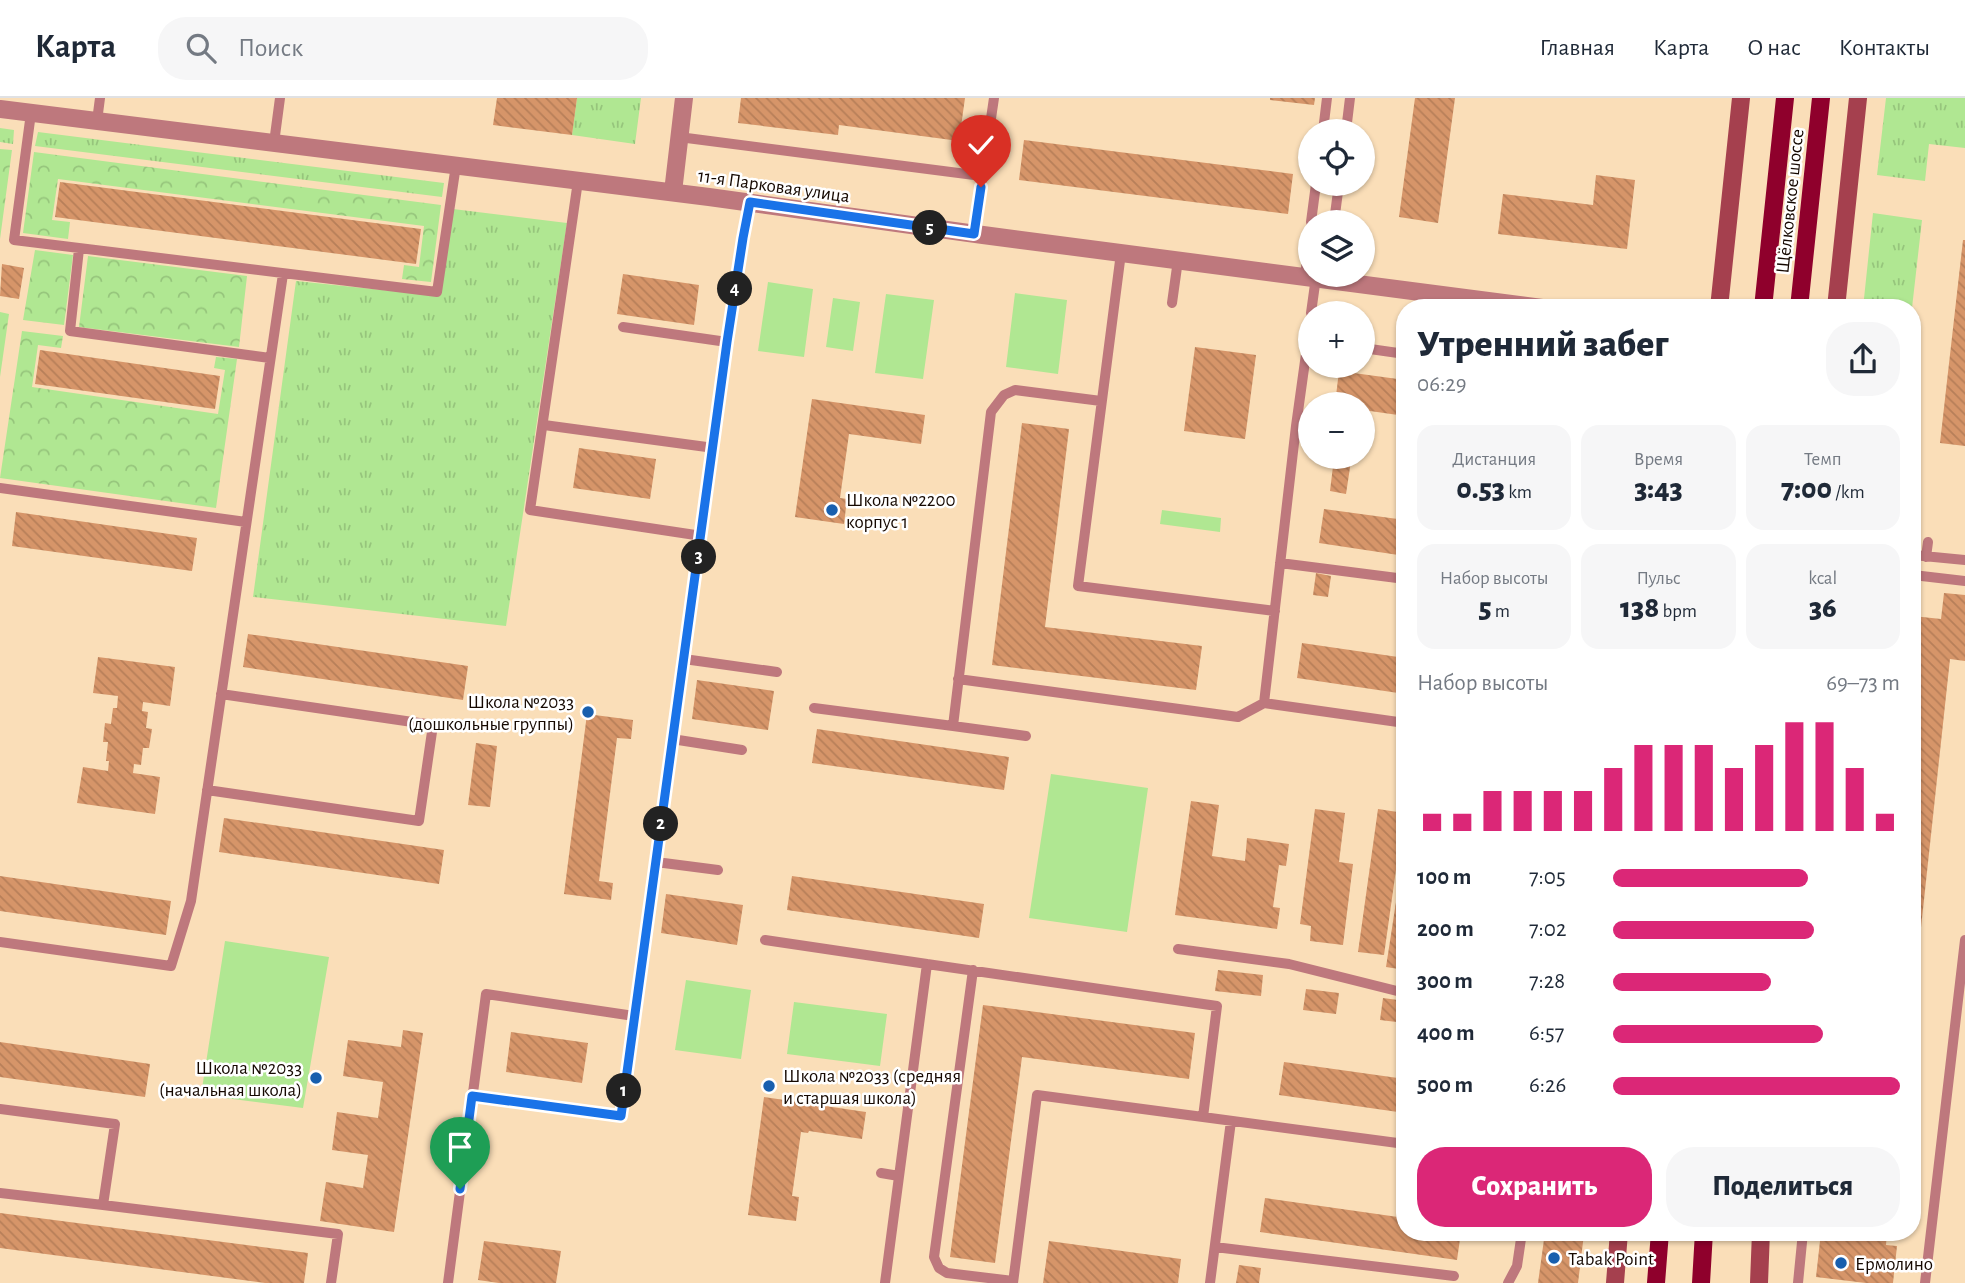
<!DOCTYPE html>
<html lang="ru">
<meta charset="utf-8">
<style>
:root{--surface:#fff;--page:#f6f6f7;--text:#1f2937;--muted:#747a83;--line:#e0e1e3;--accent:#db2777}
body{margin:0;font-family:"Alegreya Sans",sans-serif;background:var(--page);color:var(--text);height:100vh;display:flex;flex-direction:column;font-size:26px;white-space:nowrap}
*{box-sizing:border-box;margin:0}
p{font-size:23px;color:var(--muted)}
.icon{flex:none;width:38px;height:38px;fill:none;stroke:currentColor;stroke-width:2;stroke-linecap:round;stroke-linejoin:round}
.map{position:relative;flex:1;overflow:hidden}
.sheet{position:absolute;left:1396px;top:201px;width:525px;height:942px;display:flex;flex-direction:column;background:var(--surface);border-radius:28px;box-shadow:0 2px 5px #0004}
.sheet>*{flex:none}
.buttons{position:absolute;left:1298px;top:21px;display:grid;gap:14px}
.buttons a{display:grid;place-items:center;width:77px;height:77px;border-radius:50%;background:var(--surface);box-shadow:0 2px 5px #0004;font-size:35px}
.pin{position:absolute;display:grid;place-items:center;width:60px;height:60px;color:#fff;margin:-72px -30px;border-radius:50% 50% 50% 0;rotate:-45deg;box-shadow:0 0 7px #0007}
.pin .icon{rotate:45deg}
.km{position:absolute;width:35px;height:35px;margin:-18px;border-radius:50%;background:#222;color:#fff;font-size:19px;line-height:35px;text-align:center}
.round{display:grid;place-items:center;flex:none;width:74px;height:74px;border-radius:28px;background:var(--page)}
.head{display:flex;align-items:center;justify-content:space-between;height:119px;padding:0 21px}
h1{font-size:38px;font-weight:800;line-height:52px}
.stats{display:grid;grid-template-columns:repeat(3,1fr);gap:10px;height:119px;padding:7px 21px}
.stats div{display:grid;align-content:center;border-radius:18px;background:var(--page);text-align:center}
.stats b{font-size:30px;font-weight:800}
.stats small{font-size:19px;font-weight:400}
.stats p{font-size:19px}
.chart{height:196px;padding:14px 21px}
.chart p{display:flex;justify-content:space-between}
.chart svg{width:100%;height:126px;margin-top:7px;stroke:var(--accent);stroke-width:6}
.button{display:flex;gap:14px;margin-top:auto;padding:14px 21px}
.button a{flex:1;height:80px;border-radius:28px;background:var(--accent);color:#fff;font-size:28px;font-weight:800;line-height:80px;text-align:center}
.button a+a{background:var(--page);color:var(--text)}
ul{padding:0 21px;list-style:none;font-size:23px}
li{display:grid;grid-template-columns:112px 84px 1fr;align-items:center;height:52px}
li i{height:18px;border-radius:9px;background:var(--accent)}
header{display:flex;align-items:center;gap:42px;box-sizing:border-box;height:98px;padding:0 35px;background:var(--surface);border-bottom:2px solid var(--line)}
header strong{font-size:33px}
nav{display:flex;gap:38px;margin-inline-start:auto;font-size:24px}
.search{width:490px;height:63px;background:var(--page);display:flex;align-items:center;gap:18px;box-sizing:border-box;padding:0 24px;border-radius:28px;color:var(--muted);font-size:26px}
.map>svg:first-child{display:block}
.grass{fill:url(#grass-tufts)}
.forest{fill:url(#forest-crowns)}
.park{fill:#b0e792}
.building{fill:url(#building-back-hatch)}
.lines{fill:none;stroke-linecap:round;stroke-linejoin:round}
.lane{stroke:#be787d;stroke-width:10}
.street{stroke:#be787d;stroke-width:18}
.secondary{stroke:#a5404e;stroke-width:18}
.primary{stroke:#8f002c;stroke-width:18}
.route-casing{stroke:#fff;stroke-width:14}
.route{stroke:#1a73e8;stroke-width:9}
.poi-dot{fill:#185fae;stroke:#fff;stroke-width:2.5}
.labels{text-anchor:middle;stroke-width:5;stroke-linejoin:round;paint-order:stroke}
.street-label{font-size:19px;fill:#150800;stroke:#fff}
.poi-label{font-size:19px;fill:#150800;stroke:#fff;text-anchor:start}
</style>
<header>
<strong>Карта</strong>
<div class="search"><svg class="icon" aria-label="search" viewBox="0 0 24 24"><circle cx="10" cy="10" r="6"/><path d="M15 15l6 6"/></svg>Поиск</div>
<nav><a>Главная</a><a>Карта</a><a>О нас</a><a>Контакты</a></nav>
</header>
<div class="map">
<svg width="1965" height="1185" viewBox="0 0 1965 1185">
<defs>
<pattern id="grass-tufts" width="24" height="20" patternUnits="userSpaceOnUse" patternTransform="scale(1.75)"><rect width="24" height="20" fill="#b0e792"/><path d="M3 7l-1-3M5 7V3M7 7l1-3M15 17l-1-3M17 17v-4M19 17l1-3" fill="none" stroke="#96c57c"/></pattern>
<pattern id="forest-crowns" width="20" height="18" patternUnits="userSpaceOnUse" patternTransform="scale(1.75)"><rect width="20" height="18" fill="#b0e792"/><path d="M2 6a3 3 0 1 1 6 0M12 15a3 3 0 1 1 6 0" fill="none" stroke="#96c57c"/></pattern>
<pattern id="building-back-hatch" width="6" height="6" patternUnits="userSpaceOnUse" patternTransform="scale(1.75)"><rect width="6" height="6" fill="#d69569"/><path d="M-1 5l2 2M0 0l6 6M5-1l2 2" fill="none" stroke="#b77f59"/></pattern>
</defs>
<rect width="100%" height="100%" fill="#fadeb8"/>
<path class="grass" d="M577,0H641L635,46L572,37Z
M1886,0H1965V50L1929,46L1925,83L1877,77Z
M0,30L14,32L13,46L0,44Z
M38,34L444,85L442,99L35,48Z
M453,111L567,125L506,528L253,499L296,183L440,198Z
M1873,115L1922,122L1912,210H1863Z"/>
<path class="forest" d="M0,51L12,52L0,141Z
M34,54L441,107L431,184L402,181L404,167L419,169L424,128L58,81L52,122L70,124L68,141L23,135Z
M35,152L73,157L64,227L23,222Z
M88,158L247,178L239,249L79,229Z
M0,214L9,216L0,279Z
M22,233L63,238L61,250L38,247L32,289L218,316L225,272L214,270L216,259L237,261L216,410L0,380Z"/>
<path class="park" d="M768,184L813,191L804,259L758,253Z
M1015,195L1067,202L1058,276L1006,269Z
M886,196L934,202L923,281L875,275Z
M833,200L860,204L853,253L826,249Z
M1162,412L1221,420L1220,434L1160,426Z
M1051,676L1148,690L1127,834L1029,820Z
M225,843L329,859L303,1010L201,997Z
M686,882L751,892L741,961L675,952Z
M794,904L887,916L880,968L787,956Z"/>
<path class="building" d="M497,0H577L572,37L493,27Z
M741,0H965L959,43L839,27L838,37L738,25Z
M1270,0H1315L1314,7L1270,2Z
M1415,0H1455L1438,125L1399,119Z
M1024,42L1293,76L1288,116L1019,82Z
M1596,77L1635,82L1627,151L1498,136L1503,96L1593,107Z
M60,84L421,131L416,166L55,119Z
M1963,142H1965V348L1940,345Z
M2,166L24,170L19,201L0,198Z
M623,176L699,187L694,227L617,216Z
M1195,249L1256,257L1245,341L1184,333Z
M40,252L220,278L215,311L35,286Z
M1339,273L1405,282V318L1363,312V306H1335Z
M812,301L925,317L921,346L849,336L840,400L847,401L844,426L795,419Z
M1022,325L1069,331L1045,529L1202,548L1196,592L992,567Z
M579,350L656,361L650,401L573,390Z
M1334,360L1351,363L1346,396L1330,393Z
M1324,411L1405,422V458L1319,445Z
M16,414L197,440L192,473L12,448Z
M1316,475L1331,478L1328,499L1313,497Z
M1944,495L1965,497V563L1950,561L1915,885L1913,884V616L1917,579H1913V518L1941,521Z
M248,536L468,568L463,602L243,569Z
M1302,545L1405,560V596L1297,580Z
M98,559L175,569L170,608L143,604L142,613L148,614L146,630L152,631L149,650H143L141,667L134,666L133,675L160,679L155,716L77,705L83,669L108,673L109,663H106L108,644H103L105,625L111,626L113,610H117L118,598L93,595Z
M697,582L774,593L768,632L692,621Z
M587,616L633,622L631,641L617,640L599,783L613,785L611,802L564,796Z
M817,631L1009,659L1004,692L812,665Z
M476,645L497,648L490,709L468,707Z
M1191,703L1219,707L1212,758L1245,763L1247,740L1289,746L1286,768L1279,767L1273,809L1280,810L1277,831L1175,817Z
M1315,711L1345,715L1339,764L1353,766L1343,847L1310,843L1311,828L1300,826Z
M1378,711L1404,715L1384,857L1358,854Z
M224,720L444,752L439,786L219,754Z
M1404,752H1405V872L1386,869Z
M0,778L171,803L166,837L0,813Z
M792,778L984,806L979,840L787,812Z
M666,796L743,807L737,847L661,835Z
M1218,872L1263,877L1261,898L1215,893Z
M1306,891L1339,895L1336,916L1303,912Z
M1383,900L1405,903V925L1380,922Z
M983,907L1195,935L1189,981L1022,959L995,1165L950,1159Z
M403,932L423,935L394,1134L320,1123L326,1084L363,1090L368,1057L332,1052L337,1014L378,1020L383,984L343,978L348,942L401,949Z
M511,934L588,945L582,985L506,974Z
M0,944L150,966L145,999L0,979Z
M1284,964L1405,981V1015L1279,997Z
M764,999L866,1014L862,1041L809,1033L808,1035L801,1034L792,1098L799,1099L796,1123L748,1117Z
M1265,1100L1405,1120V1134H1461L1457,1162L1260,1134Z
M0,1115L308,1155L304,1185H265L0,1150Z
M1545,1134L1584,1136L1578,1185H1538Z
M1821,1134H1887L1886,1147L1897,1148L1893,1185H1866L1816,1179Z
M484,1143L561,1153L556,1185H499L478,1182Z
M1049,1143L1181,1161L1178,1185H1043Z
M1239,1167L1261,1170L1259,1185H1236Z"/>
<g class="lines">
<path class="lane" d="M31,15L14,142L437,194L456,67
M97,23L100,0
M1323,33L1327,0
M1346,33L1350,0
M679,39L982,78
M274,45L280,0
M578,83L530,412L702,438
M1311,124L1316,86
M1334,124L1339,86
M974,136L994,0
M79,151L70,233L270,260
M1121,155L1078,488L1275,513
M1305,178L1311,129
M1172,205L1178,162
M1311,215L1316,179
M1311,220L1296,328L1264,605L1405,625
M623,229L727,244
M1363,250L1405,256
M544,327L714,350
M0,390L246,424
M1913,457L1965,462
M1926,459L1928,444
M1280,465L1405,481
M1913,477L1965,483
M684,561L777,574
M958,581L1238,619L1264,605
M814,610L953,628L991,314L1004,297L1015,292L1101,303
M953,628L1026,638
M672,641L742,652
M207,692L419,723L433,627L221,596
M656,764L718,772
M765,842L927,866L885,1185
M0,844L171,868L191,803L283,176
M1178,851L1289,866L1405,895
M927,866L1217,908L1203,1019L1405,1046
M973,872L934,1159L939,1170L947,1175L1013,1183
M472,998L621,1018L634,918
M0,1011L115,1026L103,1107L0,1095
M881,1075L899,1078
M103,1107L338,1136L331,1185
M1215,1149L1454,1178
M448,1185L486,896L634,918L727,244L750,104
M1013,1185L1037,997L1203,1019
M1210,1185L1231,1023
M1508,1185L1517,1168L1522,1134
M1798,1185L1803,1134
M1925,1185L1965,842"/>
<path class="street" d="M0,11L709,99L983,137L1542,210
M673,94L684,0"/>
<path class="secondary" d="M1719,210L1741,0
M1836,210L1858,0
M1615,1185L1619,1134
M1759,1185L1761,1134"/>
<path class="primary" d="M1763,210L1785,0
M1799,210L1821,0
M1656,1185L1660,1134
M1701,1185L1704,1134"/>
</g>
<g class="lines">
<defs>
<path id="route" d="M460,1091L472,998L621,1018L727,244L743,140L750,104L974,136L981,89"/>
</defs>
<use href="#route" class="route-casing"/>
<use href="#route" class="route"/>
</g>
<g class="poi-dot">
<circle cx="832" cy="412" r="7"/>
<circle cx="588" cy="614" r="7"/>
<circle cx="316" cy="980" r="7"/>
<circle cx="769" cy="988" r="7"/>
<circle cx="1554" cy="1160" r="7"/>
<circle cx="1841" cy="1165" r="7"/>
</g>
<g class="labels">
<g class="street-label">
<text transform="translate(774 87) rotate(8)" y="7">11-я Парковая улица</text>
<text transform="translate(1789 103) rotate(-84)" y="7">Щёлковское шоссе</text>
</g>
<g class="poi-label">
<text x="846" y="408">Школа №2200<tspan x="846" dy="22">корпус 1</tspan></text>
<text x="574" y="610" text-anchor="end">Школа №2033<tspan x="574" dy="22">(дошкольные группы)</tspan></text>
<text x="302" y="976" text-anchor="end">Школа №2033<tspan x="302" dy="22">(начальная школа)</tspan></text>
<text x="783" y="984">Школа №2033 (средняя<tspan x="783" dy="22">и старшая школа)</tspan></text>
<text x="1568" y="1167">Tabak Point</text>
<text x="1855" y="1172">Ермолино</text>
</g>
</g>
</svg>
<div class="buttons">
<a><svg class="icon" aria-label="locate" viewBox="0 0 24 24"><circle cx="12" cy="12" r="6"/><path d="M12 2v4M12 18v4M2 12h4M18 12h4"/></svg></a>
<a><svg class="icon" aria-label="layers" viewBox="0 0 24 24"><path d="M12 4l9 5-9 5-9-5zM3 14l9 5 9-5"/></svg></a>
<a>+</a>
<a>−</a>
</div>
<div class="pin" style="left:460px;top:1091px;background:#1e9e55"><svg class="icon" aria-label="arrive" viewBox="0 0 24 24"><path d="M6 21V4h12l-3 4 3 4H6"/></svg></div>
<div class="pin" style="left:981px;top:89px;background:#d93025"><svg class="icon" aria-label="check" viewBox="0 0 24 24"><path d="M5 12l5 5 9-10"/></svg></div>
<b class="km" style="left:624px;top:993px">1</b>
<b class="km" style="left:661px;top:726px">2</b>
<b class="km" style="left:699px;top:459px">3</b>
<b class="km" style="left:735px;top:191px">4</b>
<b class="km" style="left:930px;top:130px">5</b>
<section class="sheet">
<div class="head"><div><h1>Утренний забег</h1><p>06:29</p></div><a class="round"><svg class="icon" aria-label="share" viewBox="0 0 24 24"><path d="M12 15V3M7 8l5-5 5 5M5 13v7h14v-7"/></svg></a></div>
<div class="stats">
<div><p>Дистанция</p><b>0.53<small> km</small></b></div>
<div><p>Время</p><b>3:43</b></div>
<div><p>Темп</p><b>7:00<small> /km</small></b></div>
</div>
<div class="stats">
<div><p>Набор высоты</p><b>5<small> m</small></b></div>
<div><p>Пульс</p><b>138<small> bpm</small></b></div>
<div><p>kcal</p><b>36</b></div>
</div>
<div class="chart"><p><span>Набор высоты</span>69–73 m</p>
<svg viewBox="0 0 160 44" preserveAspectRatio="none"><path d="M5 44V38M15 44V38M25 44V30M35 44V30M45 44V30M55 44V30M65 44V22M75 44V14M85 44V14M95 44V14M105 44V22M115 44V14M125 44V6M135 44V6M145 44V22M155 44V38"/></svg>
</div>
<ul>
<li><b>100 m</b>7:05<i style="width:68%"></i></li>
<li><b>200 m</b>7:02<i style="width:70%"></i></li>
<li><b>300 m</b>7:28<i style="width:55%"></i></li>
<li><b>400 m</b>6:57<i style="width:73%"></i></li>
<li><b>500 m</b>6:26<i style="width:100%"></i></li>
</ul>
<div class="button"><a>Сохранить</a><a>Поделиться</a></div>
</section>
</div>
